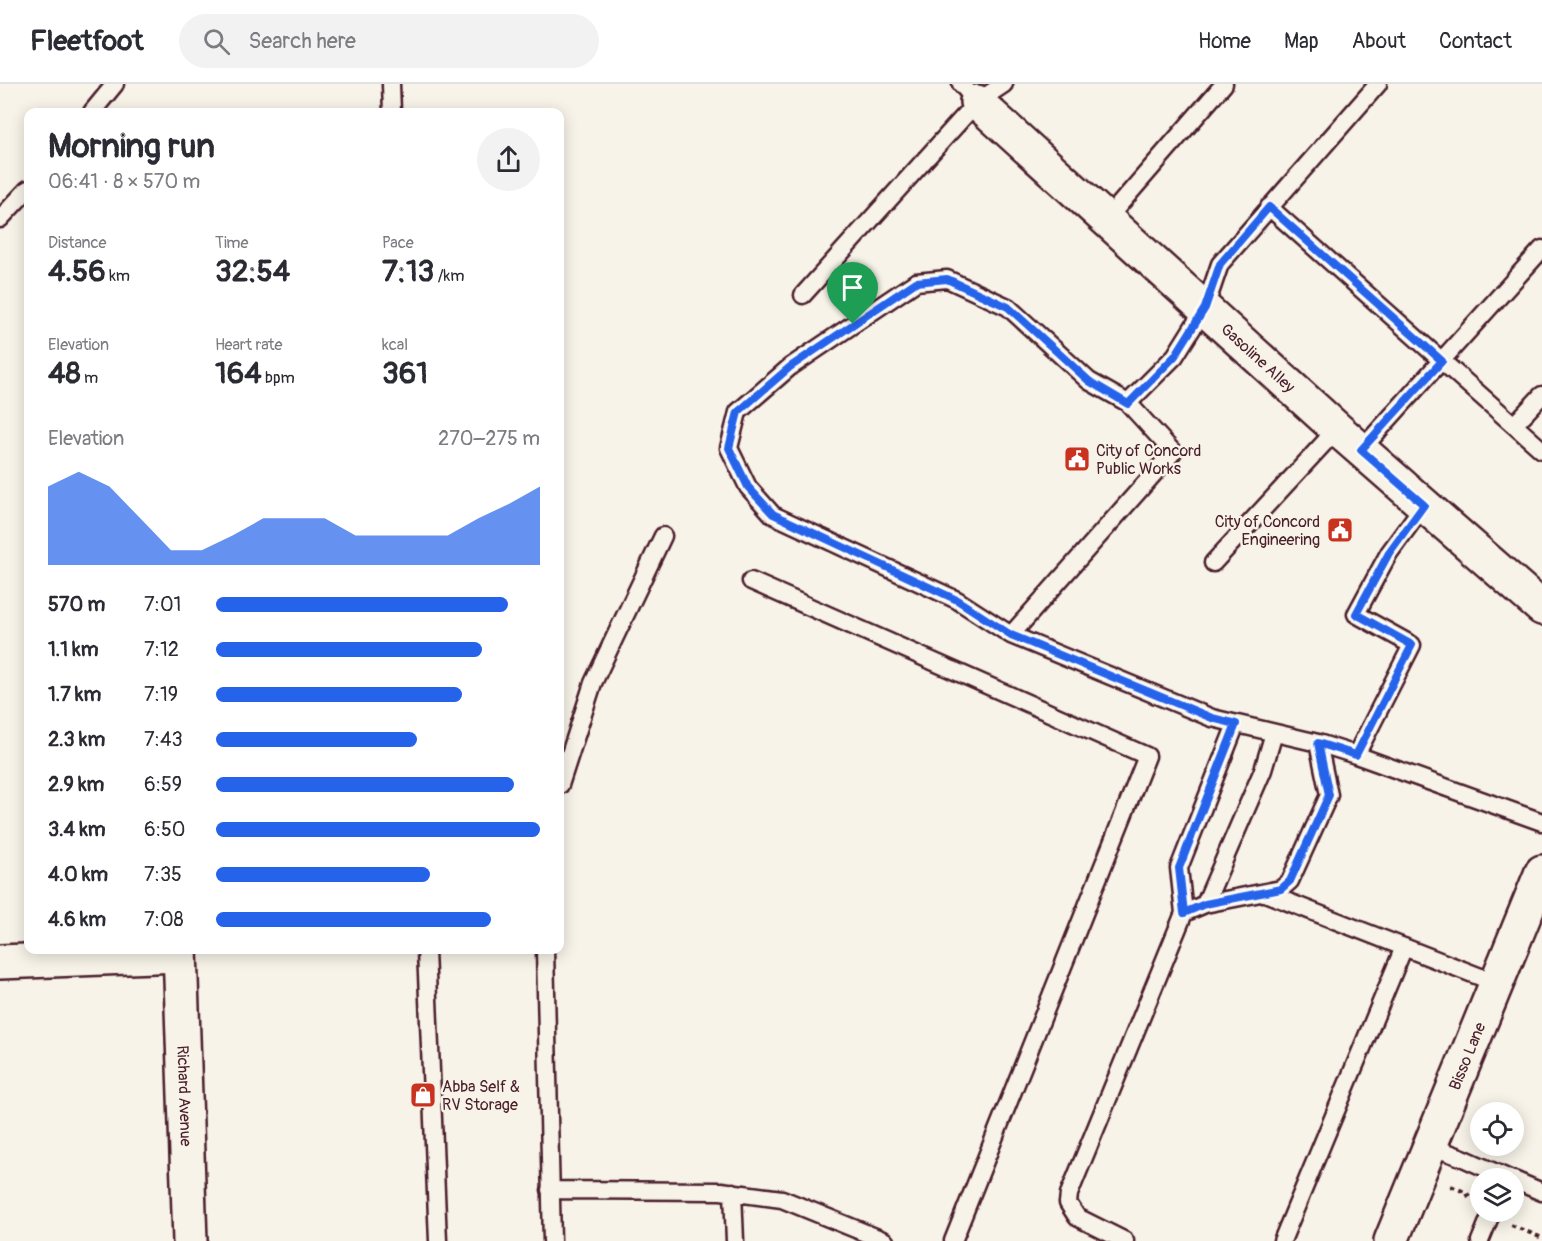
<!DOCTYPE html>
<meta charset="utf-8">
<style>
:root{--surface:#fff;--page:#f2f2f3;--text:#2b2b33;--muted:#7c7c81;--line:#e1e1e2;--accent:#2563eb}
body{margin:0;font-family:Pangolin,sans-serif;background:var(--page);color:var(--text);height:100vh;display:flex;flex-direction:column;font-size:22px;white-space:nowrap}
*{box-sizing:border-box;margin:0}
p{font-size:20px;color:var(--muted)}
.icon{flex:none;width:33px;height:33px;fill:none;stroke:currentColor;stroke-width:2;stroke-linecap:round;stroke-linejoin:round}
.map{position:relative;flex:1;overflow:hidden}
.panel{position:absolute;left:24px;top:24px;width:540px;height:846px;display:flex;flex-direction:column;background:var(--surface);border-radius:12px;box-shadow:0 3px 15px #0003}
.panel>*{flex:none}
.controls{position:absolute;left:1470px;top:1018px;display:grid;gap:12px}
.controls a{display:grid;place-items:center;width:54px;height:54px;border-radius:50%;background:var(--surface);box-shadow:0 3px 15px #0003;font-size:30px}
.pin{position:absolute;display:grid;place-items:center;width:51px;height:51px;color:#fff;margin:-62px -26px;border-radius:50% 50% 50% 0;rotate:-45deg;box-shadow:0 0 6px #0007}
.pin .icon{rotate:45deg}
.round{display:grid;place-items:center;flex:none;width:63px;height:63px;border-radius:32px;background:var(--page)}
.summary{display:flex;align-items:center;justify-content:space-between;height:102px;padding:0 24px}
h1{font-size:33px;font-weight:700;line-height:45px}
.metrics{display:grid;grid-template-columns:repeat(3,1fr);gap:9px;height:102px;padding:6px 24px}
.metrics div{display:grid;align-content:center}
.metrics b{font-size:30px;font-weight:700}
.metrics small{font-size:16px;font-weight:400}
.metrics p{font-size:16px}
.chart{height:168px;padding:12px 24px}
.chart p{display:flex;justify-content:space-between}
.chart svg{width:100%;height:108px;margin-top:6px;fill:var(--accent);opacity:.7}
ul{padding:0 24px;list-style:none;font-size:20px}
li{display:grid;grid-template-columns:96px 72px 1fr;align-items:center;height:45px}
li i{height:15px;border-radius:8px;background:var(--accent)}
header{display:flex;align-items:center;gap:36px;box-sizing:border-box;height:84px;padding:0 30px;background:var(--surface);border-bottom:2px solid var(--line)}
header strong{font-size:28px}
nav{display:flex;gap:33px;margin-inline-start:auto;font-size:21px}
.search{width:420px;height:54px;background:var(--page);display:flex;align-items:center;gap:15px;box-sizing:border-box;padding:0 21px;border-radius:33px;color:var(--muted);font-size:22px}
.map>svg:first-child{display:block}
.lines{fill:none;stroke-linecap:round;stroke-linejoin:round}
.lane-casing{stroke:#4a1f2b;stroke-width:21}
.street-casing{stroke:#4a1f2b;stroke-width:38}
.path{stroke:#4a1f2b;stroke-width:4;stroke-dasharray:4.5 4.5;stroke-linecap:butt}
.lane{stroke:#f7f3e8;stroke-width:16}
.street{stroke:#f7f3e8;stroke-width:33}
.route-casing{stroke:#fff;stroke-width:12}
.route{stroke:#2563eb;stroke-width:8}
.labels{text-anchor:middle;stroke-width:5;stroke-linejoin:round;paint-order:stroke}
.street-label{font-size:16px;fill:#4a1f2b;stroke:#f7f3e8}
.poi-label{font-size:16px;fill:#4a1f2b;stroke:#f7f3e8;text-anchor:start}
</style>
<header>
<strong>Fleetfoot</strong>
<div class="search"><svg class="icon" aria-label="search" viewBox="0 0 24 24"><circle cx="10" cy="10" r="6"/><path d="M15 15l6 6"/></svg>Search here</div>
<nav><a>Home</a><a>Map</a><a>About</a><a>Contact</a></nav>
</header>
<div class="map">
<svg width="1542" height="1157" viewBox="0 0 1542 1157">
<rect width="100%" height="100%" fill="#f7f3e8"/>
<filter id="ink" filterUnits="userSpaceOnUse"><feTurbulence type="fractalNoise" baseFrequency=".0167" numOctaves="2"/><feDisplacementMap in="SourceGraphic" scale="12" xChannelSelector="R" yChannelSelector="G"/><feConvolveMatrix kernelMatrix="1 2 1 2 8 2 1 2 1" color-interpolation-filters="sRGB"/></filter>
<g filter="url(#ink)">
<g class="lines">
<defs>
<path id="lane" d="M391,0L392,28
M961,0L977,18
M1378,0L1220,180L1205,224L1175,272L1128,319L1089,297L1008,223L947,195L916,198L790,283L738,328L729,364L748,403L773,431L957,516L1011,551L1212,634L1318,659L1356,671L1542,738
M92,28L115,0
M1269,123L1542,366
M0,135L28,105
M1106,136L1224,0
M803,211L977,18L1004,0
M1514,341L1542,311
M1361,366L1542,165
M1213,479L1337,345
M751,497L1147,672L953,1157
M1011,551L1173,368L1128,319
M1356,671L1412,561L1356,530L1389,469L1424,421
M560,701L593,599L663,452
M1265,809L1496,899
M1205,820L1263,686L1274,649
M1184,829L1179,784L1236,640
M426,866L438,1157
M545,866L552,1157
M1430,1062L1463,1074L1510,1095
M1514,1096L1542,1108
M550,1106L721,1107L782,1115L885,1157
M733,1108L735,1157
M1125,1157L1077,1133L1068,1119L1069,1110L1184,829L1205,820L1281,805L1290,797L1329,711L1318,659
M1282,1157L1404,863
M1480,1157L1492,1128"/>
<g id="street">
<path id="s1" d="M977,18L1337,345L1542,524"/>
<path id="s2" d="M180,866L190,1157"/>
<path d="M0,878L180,871"/>
<path id="s3" d="M1391,1157L1542,788"/>
</g>
</defs>
<use href="#lane" class="lane-casing"/>
<use href="#street" class="street-casing"/>
<path class="path" d="M1451,1102L1467,1109L1471,1117
M1511,1141L1542,1154"/>
<use href="#lane" class="lane"/>
<use href="#street" class="street"/>
</g>
</g>
<g class="lines" filter="url(#ink)">
<defs>
<path id="route" d="M1269,123L1442,277L1361,366L1424,421L1389,469L1356,530L1412,561L1356,671L1318,659L1329,711L1290,797L1281,805L1205,820L1184,829L1179,784L1236,640L1212,634L1011,551L957,516L773,430L748,403L729,364L738,328L790,283L916,198L947,195L1008,223L1089,297L1128,320L1175,272L1205,224L1220,180Z"/>
</defs>
<use href="#route" class="route-casing"/>
<use href="#route" class="route"/>
</g>
<defs>
<symbol id="civic-square" viewBox="-11 -11 22 22"><rect x="-9" y="-9" width="18" height="18" rx="4" fill="#c8321e" stroke="#f7f3e8"/><path d="M-.6-6.5H3V-4.5H.6V-3L4-1V1h2V6H-6V1h2V-1L-.6-3ZM-1.2 2.5V6h2.4V2.5Z" fill="#fff"/></symbol>
<symbol id="shop-square" viewBox="-11 -11 22 22"><rect x="-9" y="-9" width="18" height="18" rx="4" fill="#c8321e" stroke="#f7f3e8"/><path d="M-5-2.5h2.3a2.7 3.5 0 0 1 5.4 0H5L5.5 6h-11ZM-1.5-2.5h3a1.5 2.3 0 0 0-3 0Z" fill="#fff"/></symbol>
</defs>
<g fill-rule="evenodd">
<use href="#civic-square" x="1062" y="360" width="30" height="30"/>
<use href="#civic-square" x="1325" y="431" width="30" height="30"/>
<use href="#shop-square" x="408" y="996" width="30" height="30"/>
</g>
<g class="labels">
<g class="street-label">
<text dy="6" stroke="none"><textPath href="#s1" startOffset="380">Gasoline Alley</textPath></text>
<text dy="6" stroke="none"><textPath href="#s3" startOffset="200">Bisso Lane</textPath></text>
<text dy="6" stroke="none"><textPath href="#s2" startOffset="146">Richard Avenue</textPath></text>
</g>
<g class="poi-label">
<text x="1096" y="372">City of Concord<tspan x="1096" dy="18">Public Works</tspan></text>
<text x="1320" y="443" text-anchor="end">City of Concord<tspan x="1320" dy="18">Engineering</tspan></text>
<text x="442" y="1008">Abba Self &amp;<tspan x="442" dy="18">RV Storage</tspan></text>
</g>
</g>
</svg>
<div class="controls">
<a><svg class="icon" aria-label="locate" viewBox="0 0 24 24"><circle cx="12" cy="12" r="6"/><path d="M12 2v4M12 18v4M2 12h4M18 12h4"/></svg></a>
<a><svg class="icon" aria-label="layers" viewBox="0 0 24 24"><path d="M12 4l9 5-9 5-9-5zM3 14l9 5 9-5"/></svg></a>
</div>
<div class="pin" style="left:853px;top:240px;background:#1e9e55"><svg class="icon" aria-label="arrive" viewBox="0 0 24 24"><path d="M6 21V4h12l-3 4 3 4H6"/></svg></div>
<section class="panel">
<div class="summary"><div><h1>Morning run</h1><p>06:41 · 8 × 570 m</p></div><a class="round"><svg class="icon" aria-label="share" viewBox="0 0 24 24"><path d="M12 15V3M7 8l5-5 5 5M5 13v7h14v-7"/></svg></a></div>
<div class="metrics">
<div><p>Distance</p><b>4.56<small> km</small></b></div>
<div><p>Time</p><b>32:54</b></div>
<div><p>Pace</p><b>7:13<small> /km</small></b></div>
</div>
<div class="metrics">
<div><p>Elevation</p><b>48<small> m</small></b></div>
<div><p>Heart rate</p><b>164<small> bpm</small></b></div>
<div><p>kcal</p><b>361</b></div>
</div>
<div class="chart"><p><span>Elevation</span>270–275 m</p>
<svg viewBox="0 0 160 44" preserveAspectRatio="none"><path d="M0 44V12L10 6L20 12L30 25L40 38L50 38L60 32L70 25L80 25L90 25L100 32L110 32L120 32L130 32L140 25L150 19L160 12V44z"/></svg>
</div>
<ul>
<li><b>570 m</b>7:01<i style="width:90%"></i></li>
<li><b>1.1 km</b>7:12<i style="width:82%"></i></li>
<li><b>1.7 km</b>7:19<i style="width:76%"></i></li>
<li><b>2.3 km</b>7:43<i style="width:62%"></i></li>
<li><b>2.9 km</b>6:59<i style="width:92%"></i></li>
<li><b>3.4 km</b>6:50<i style="width:100%"></i></li>
<li><b>4.0 km</b>7:35<i style="width:66%"></i></li>
<li><b>4.6 km</b>7:08<i style="width:85%"></i></li>
</ul>
</section>
</div>
